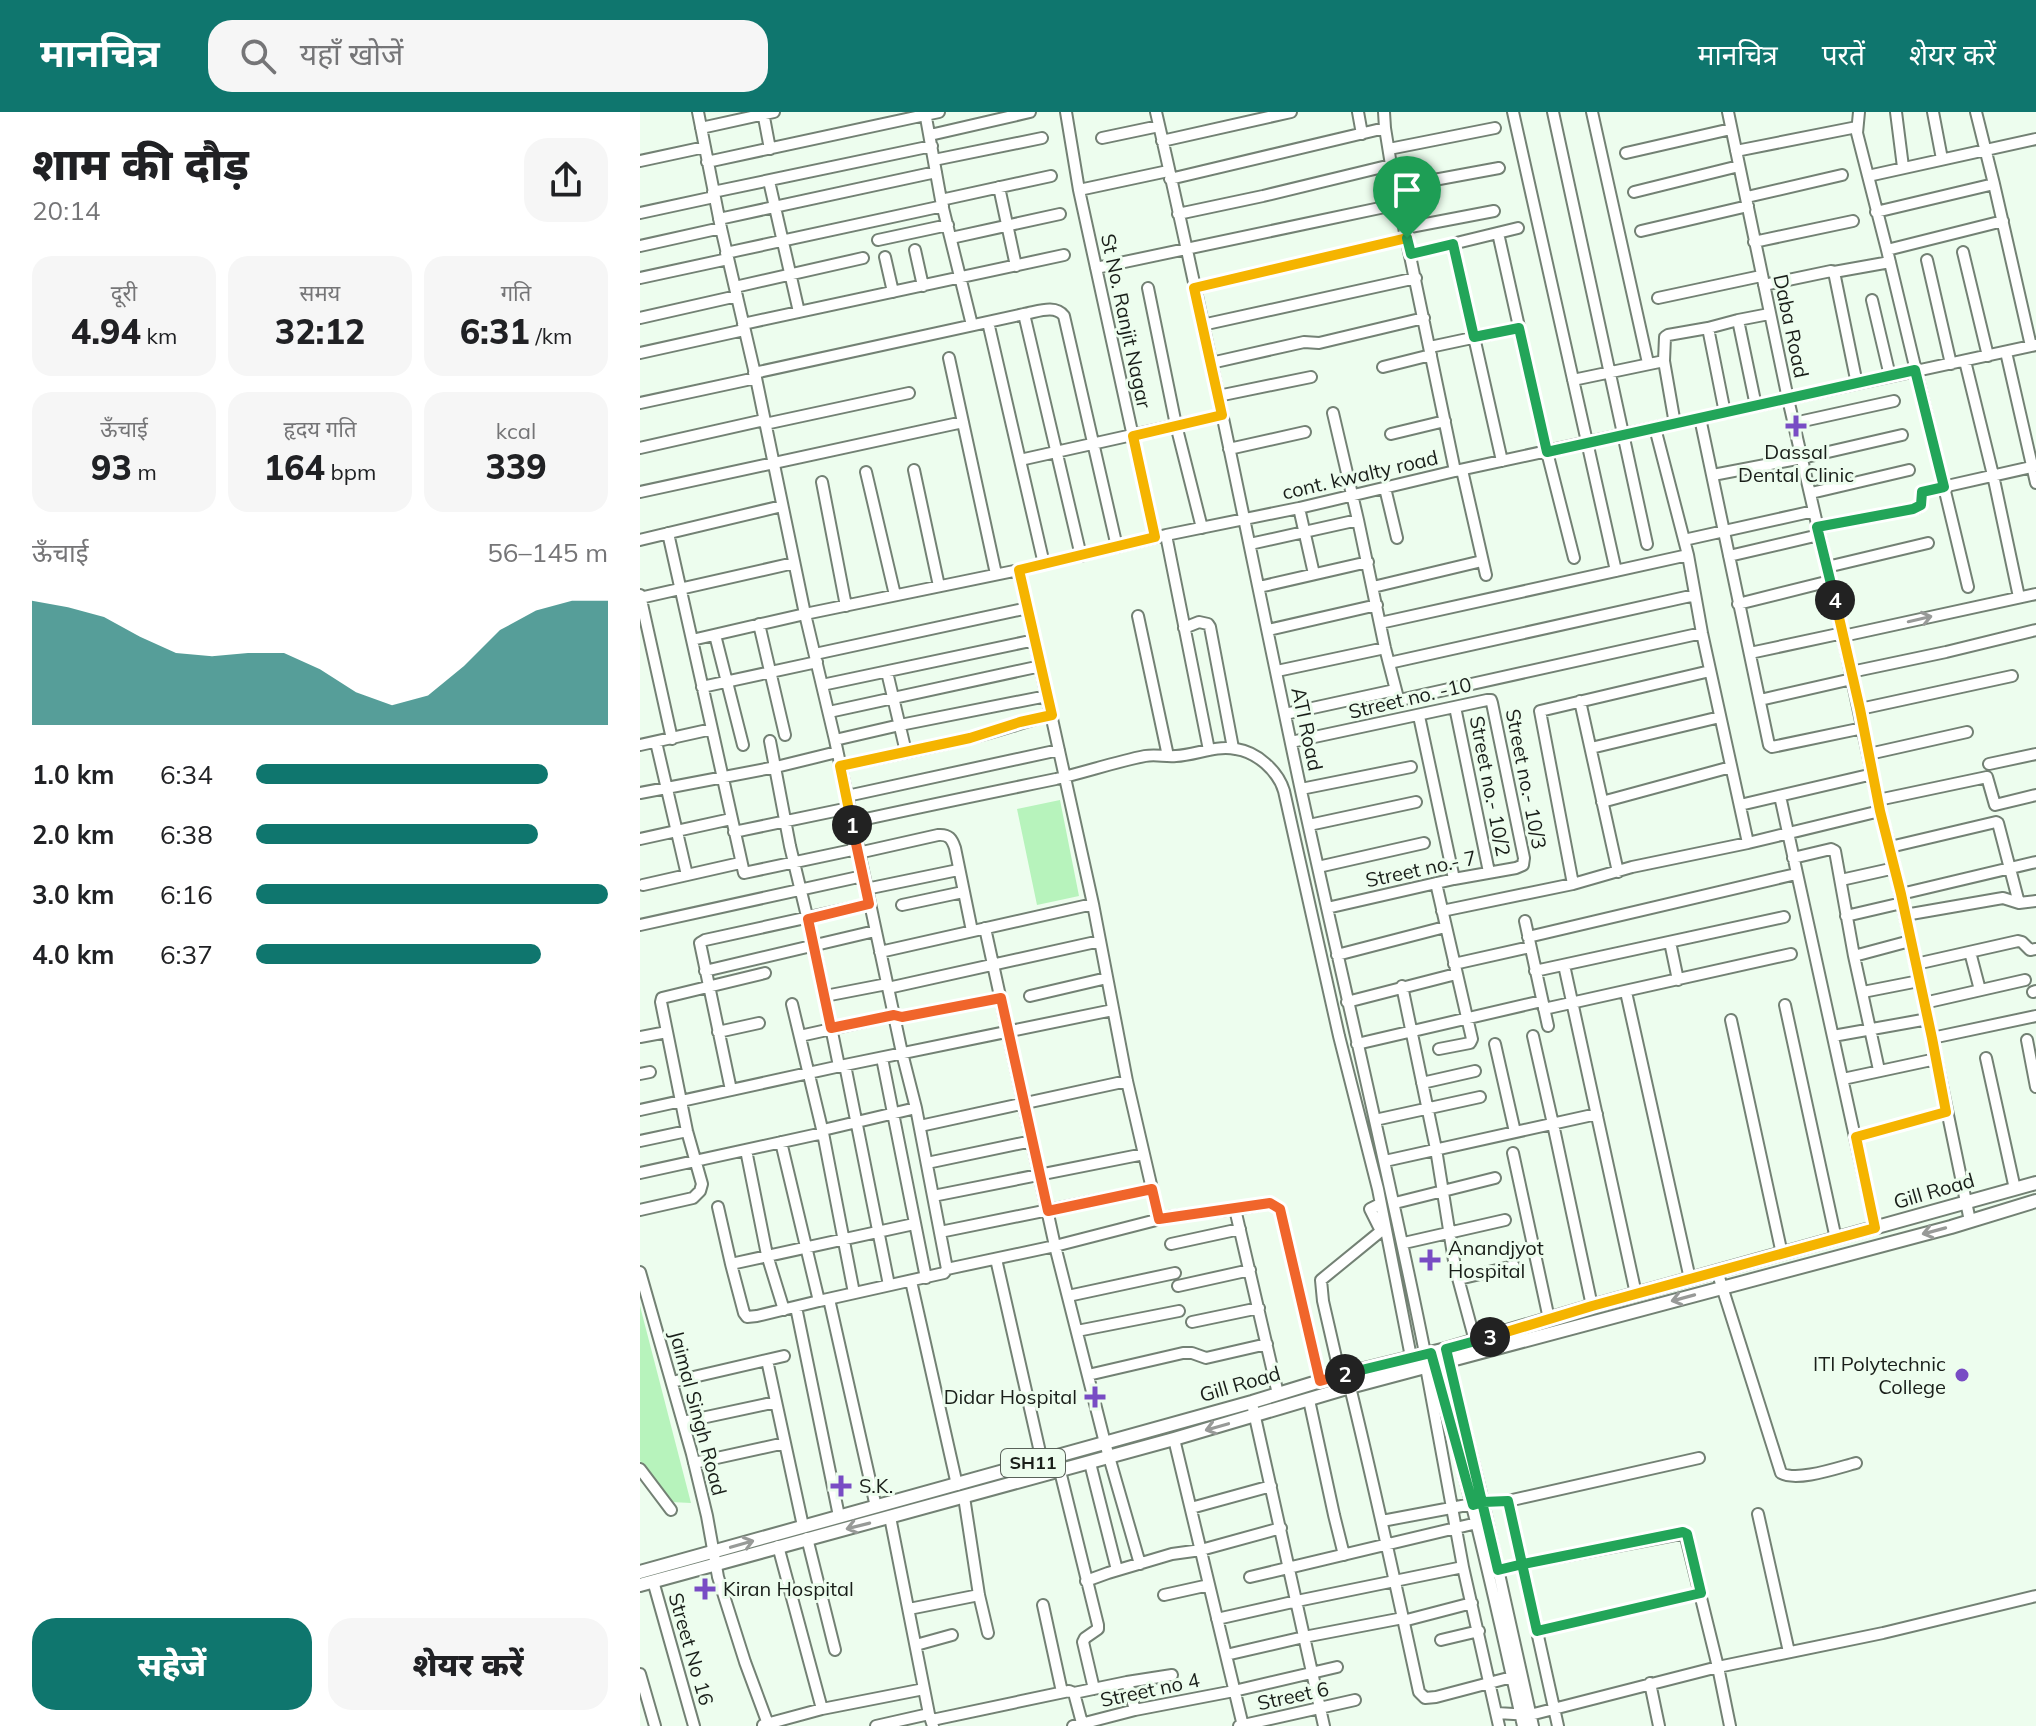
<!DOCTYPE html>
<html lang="hi">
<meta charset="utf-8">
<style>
:root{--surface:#fff;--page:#f6f6f6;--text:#202124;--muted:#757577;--accent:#0f766e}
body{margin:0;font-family:Mulish,"Noto Sans Devanagari",sans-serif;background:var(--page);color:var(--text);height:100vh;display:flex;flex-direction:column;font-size:30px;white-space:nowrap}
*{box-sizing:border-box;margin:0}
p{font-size:26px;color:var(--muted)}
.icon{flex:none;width:44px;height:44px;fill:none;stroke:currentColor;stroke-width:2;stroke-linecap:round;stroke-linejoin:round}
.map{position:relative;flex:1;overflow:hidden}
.drawer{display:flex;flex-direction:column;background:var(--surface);width:640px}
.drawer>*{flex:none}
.pin{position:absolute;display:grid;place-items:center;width:68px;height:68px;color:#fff;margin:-82px -34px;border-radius:50% 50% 50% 0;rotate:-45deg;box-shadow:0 0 8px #0007}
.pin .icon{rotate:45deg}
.km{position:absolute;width:40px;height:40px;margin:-20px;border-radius:50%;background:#222;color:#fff;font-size:22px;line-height:40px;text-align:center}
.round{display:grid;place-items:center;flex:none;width:84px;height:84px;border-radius:24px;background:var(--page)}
.summary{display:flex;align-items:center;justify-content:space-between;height:136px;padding:0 32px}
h1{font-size:44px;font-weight:800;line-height:60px}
.metrics{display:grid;grid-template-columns:repeat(3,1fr);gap:12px;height:136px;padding:8px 32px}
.metrics div{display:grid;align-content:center;border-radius:20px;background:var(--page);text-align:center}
.metrics b{font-size:34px;font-weight:800}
.metrics small{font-size:22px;font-weight:400}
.metrics p{font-size:22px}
.chart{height:224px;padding:16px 32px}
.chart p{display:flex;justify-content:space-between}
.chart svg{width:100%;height:144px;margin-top:8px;fill:var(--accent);opacity:.7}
.primary-button{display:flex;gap:16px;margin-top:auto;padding:16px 32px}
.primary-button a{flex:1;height:92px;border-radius:24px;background:var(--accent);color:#fff;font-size:32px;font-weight:800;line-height:92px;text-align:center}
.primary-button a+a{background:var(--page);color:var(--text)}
ul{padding:0 32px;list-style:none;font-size:26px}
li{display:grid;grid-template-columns:128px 96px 1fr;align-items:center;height:60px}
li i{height:20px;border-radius:10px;background:var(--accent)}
header{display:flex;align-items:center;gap:48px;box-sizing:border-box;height:112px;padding:0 40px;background:var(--accent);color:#fff}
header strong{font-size:38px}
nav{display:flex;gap:44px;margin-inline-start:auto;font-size:28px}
.search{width:560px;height:72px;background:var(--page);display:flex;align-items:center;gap:20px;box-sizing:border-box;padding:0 28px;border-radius:24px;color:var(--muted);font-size:30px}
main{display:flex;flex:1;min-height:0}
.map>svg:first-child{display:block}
.green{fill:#b7f3bc}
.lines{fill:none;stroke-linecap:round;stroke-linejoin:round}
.minor-casing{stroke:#738174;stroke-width:14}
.major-casing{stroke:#738174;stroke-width:16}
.minor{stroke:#fff;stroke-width:10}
.major{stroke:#fff;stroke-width:12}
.oneway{stroke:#989a98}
.split-1-casing{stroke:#fff;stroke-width:16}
.split-2-casing{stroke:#fff;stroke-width:16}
.split-3-casing{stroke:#fff;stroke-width:16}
.split-4-casing{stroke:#fff;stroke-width:16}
.split-5-casing{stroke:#fff;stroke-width:16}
.split-1{stroke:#f5b400;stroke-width:10}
.split-2{stroke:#f0652b;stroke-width:10}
.split-3{stroke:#22a559;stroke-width:10}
.split-4{stroke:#f5b400;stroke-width:10}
.split-5{stroke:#22a559;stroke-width:10}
.poi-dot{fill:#784cc4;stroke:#edfdee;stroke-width:3}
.labels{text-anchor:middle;stroke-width:6;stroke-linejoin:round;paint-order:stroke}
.shield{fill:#edfdee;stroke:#596159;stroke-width:2}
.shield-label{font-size:18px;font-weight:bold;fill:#191e19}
.street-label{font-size:20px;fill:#191e19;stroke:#edfdee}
.poi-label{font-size:20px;fill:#191e19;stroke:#edfdee;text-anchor:start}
</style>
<header>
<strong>मानचित्र</strong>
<div class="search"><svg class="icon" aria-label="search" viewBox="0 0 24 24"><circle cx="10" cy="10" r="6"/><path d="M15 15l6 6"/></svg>यहाँ खोजें</div>
<nav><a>मानचित्र</a><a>परतें</a><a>शेयर करें</a></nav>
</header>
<main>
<section class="drawer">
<div class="summary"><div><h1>शाम की दौड़</h1><p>20:14</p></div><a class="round"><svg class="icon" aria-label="share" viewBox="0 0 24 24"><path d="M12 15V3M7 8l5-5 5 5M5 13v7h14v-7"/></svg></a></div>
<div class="metrics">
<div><p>दूरी</p><b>4.94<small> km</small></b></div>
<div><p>समय</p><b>32:12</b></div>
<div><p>गति</p><b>6:31<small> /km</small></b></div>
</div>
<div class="metrics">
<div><p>ऊँचाई</p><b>93<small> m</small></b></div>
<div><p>हृदय गति</p><b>164<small> bpm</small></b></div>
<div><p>kcal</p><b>339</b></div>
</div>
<div class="chart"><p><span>ऊँचाई</span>56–145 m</p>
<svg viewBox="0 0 160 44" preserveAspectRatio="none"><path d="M0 44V6L10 8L20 11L30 17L40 22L50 23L60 22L70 22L80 27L90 34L100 38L110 35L120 26L130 15L140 9L150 6L160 6V44z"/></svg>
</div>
<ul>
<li><b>1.0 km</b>6:34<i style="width:83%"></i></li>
<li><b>2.0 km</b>6:38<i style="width:80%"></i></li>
<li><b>3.0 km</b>6:16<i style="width:100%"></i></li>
<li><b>4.0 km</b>6:37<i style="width:81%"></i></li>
</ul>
<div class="primary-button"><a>सहेजें</a><a>शेयर करें</a></div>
</section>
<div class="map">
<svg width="1396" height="1614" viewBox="0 0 1396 1614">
<rect width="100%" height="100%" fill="#edfdee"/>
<path class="green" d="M420,688L439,784L397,793L377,697Z
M0,1194L51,1391L31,1390L0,1349Z"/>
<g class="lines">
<defs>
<path id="minor" d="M58,0L81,116L116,266L165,502L195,628L262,941L276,996L307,1157L415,1134L528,1105L595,1097L630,1091L640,1097L680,1269
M123,0L130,37
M285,0L301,88L332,213
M426,0L439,78L515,425
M516,0C568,224 612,449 660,674C701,863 747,1052 785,1241
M718,0L722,22
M744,0L745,16L751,53L815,359
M873,0L976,459
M913,0L1007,432
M952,0L1008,251
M1088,0L1148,287L1203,524L1240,699L1250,735L1292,926L1330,1109
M1219,0L1217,21L1247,138L1328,475
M1256,0L1263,55
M1293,0L1302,47
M1336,0L1354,72
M61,16L134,0
M290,23L390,0
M462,26L519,14
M522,29L651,0
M749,37L855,16
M1096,39L1217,15
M986,41L1091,17
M294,48L402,26
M0,49L65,35
M67,50L299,0
M1228,64L1396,27
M530,67L745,16
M129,69L159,200
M359,75L376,154
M756,75L859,56
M439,78L528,59
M73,80L292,34
M994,80L1099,54
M1107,85L1202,63
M301,88L411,64
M1236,100L1354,72L1391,234
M0,101L74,85
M538,102L623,84L751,53
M79,107L296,60
M765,116L854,99
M1001,119L1108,94
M858,121L907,340L934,446
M311,126L420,102
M238,128L308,113
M1114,130L1213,109
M813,132L862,349
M0,134L81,116
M275,138L283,174
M1247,138L1363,109
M1323,140L1348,244
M86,141L303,94
M771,142L878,116
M245,145L253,180
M1287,148L1311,252
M456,156L759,92
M1194,160L1250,150
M0,166L88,147
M1124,173L1191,159L1194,160L1217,272
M95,175L223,146
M508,176L536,313L562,416
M554,176L767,126
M1018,186L1121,164
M1232,188L1250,264
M384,202L441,444
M0,206L97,184
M348,210L404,452
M103,212L424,143
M562,213L776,166
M790,235L879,216
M1366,240L1396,371
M0,241L104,218
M309,246L356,462
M1325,249L1353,363L1379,485
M571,251L664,230L679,231L784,206
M743,255L791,243
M114,261L384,202C397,200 415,192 424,204L477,435
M933,268L1024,249
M578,284L671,265
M0,291L116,266
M1116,294L1098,208L1129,202
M693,301L718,408L745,536L758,586L764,587L1062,521
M1085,301L1068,216L1098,208
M1060,306L1129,633L1132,635L1223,616
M1154,311L1254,289
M125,312L269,281
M1035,312L1024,249L1025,225L1028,223L1068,216
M1015,316L1048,443L1062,521L1108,731
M751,322L805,309
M0,336L124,308
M589,337L665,320
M380,348L582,303
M274,358L299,474
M822,358L846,463
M226,360L255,483
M1073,363L1162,346L1262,323
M182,370L206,494
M745,376L757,426
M0,380L323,310
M1171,381L1269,358
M659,396L674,462
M1177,415L1277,396L1281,393V382L1285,379L1396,354
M526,423L569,638
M0,428L142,394
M1044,428L1174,399
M610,432L718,408
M1089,444L1179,423
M1187,455L1288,431
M379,458L453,792L487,969L519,1107
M619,475L728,450
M733,475L842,449
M0,483L32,627
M0,486L154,451
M1098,492L1190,469
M498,504L528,644
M740,511L1048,443
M119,512L145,623
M544,516L559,510L568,512L570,515L593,636
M628,518L737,493
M75,523L103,633
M1203,524L1396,482
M52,528L165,502L379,458L526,423L659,396L815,359L1396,233
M1110,541L1203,521
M175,542L388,496
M749,551L1055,483
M637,559L745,536
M247,560L266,640
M1211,560L1306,540L1396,518
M182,573L395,528
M62,575L177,550
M1120,588L1212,567
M940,589L978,760
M815,595L849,760
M1220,597L1372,564
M189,600L401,554
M645,602L755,578
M779,604L814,767
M72,617L104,761L217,737
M195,628L260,613L407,584
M130,629L150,734L174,833L199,954
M16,630L47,763
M651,630L847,588H851L852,591L884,746L883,753L876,756L814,767L687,796
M0,633L72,617L28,421
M951,636L1080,605
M1229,642L1327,620
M1349,652L1396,642
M200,654C245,645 290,636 334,625C360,619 385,609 412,603
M661,677L771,655
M0,681L136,655L197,640
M207,684L419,638
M1140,684L1235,1116
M1238,688L1347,665L1355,693L1396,683
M962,690L1091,655
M1100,693L1233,662
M212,710C280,695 348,681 416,667C446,660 475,650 505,644C516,642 525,645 536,644C556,643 575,633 596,637C617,640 638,659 644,679L699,924L738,1077L771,1245
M669,713L776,690
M94,720L209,696
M0,727L91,707
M1250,735L1356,710L1358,711L1379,791
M218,741L298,723C309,722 312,727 315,736L332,819
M1153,746L1191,737L1195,739L1214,844L1239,958
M678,755L784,731
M1201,768L1255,756
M796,771L832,927L830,931L799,937
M933,772L900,599L1070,559
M3,773L100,751
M226,777L318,758
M1261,782L1396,750
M262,793L323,780
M802,799L933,772L992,755L1108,731L1240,699
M1265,803L1357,787L1363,786L1379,791L1396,789
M1206,804L1262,791
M885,809L908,914
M0,813L223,764
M345,816L415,1134L465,1331L500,1452
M888,825L1156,762
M1030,830L1038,868
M240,840L453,792
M1330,840L1340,878
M697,843L805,815
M1214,844L1270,829
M814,852L890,835
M1276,852L1378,829L1382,830L1390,838L1396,837
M924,853L996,1182
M65,859L235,819
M895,859L1144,805
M762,874L796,1037L815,1155L835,1229
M248,876L460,829
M986,880L1050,1167
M1223,880L1279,869
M1393,880L1396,879
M185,884L247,872
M390,884L467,866
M707,890L816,862
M1284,891L1385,868
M152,892L183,1021L214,1181
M1145,893L1196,1127
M904,897L1151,842
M1091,908L1142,1142
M78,920L119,911
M160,924L254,903L262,905L361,886
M893,924L913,1012L952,1194
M1193,924L1288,907
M0,925L27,920
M1292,926L1396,904
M1387,928L1396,975
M717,932L902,889
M855,932L875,1020
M242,946L286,1166
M1346,946L1375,1077
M205,953L249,1173
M0,962L10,960
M1203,967L1296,947
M782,971L835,959
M91,978L60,831L65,828L229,792
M0,998L205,953L473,898
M735,1008L840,985
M280,1014L487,969
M183,1018L276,996
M1216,1025L1306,1000
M0,1029L47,1019
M141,1030L179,1189L304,1161L307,1157
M106,1038L127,1143L144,1198
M873,1041L909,1207
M745,1049L957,1002
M287,1051L392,1029
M0,1061L183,1021
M293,1084L504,1042
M755,1091L855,1066
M78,1095L91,1152L104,1201L107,1205L117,1204L179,1189
M595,1097L638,1282
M0,1098L53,1086L60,1079L62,1072L47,1019L21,890L22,886L125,861
M300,1120L512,1077
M764,1131L865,1108
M531,1132L600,1117
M356,1147L402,1349
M91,1152L274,1112
M1077,1159L1141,1361C1157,1370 1197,1356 1216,1351
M0,1160L52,1342L67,1404L78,1465L105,1550L128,1612
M819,1167L874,1154
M271,1169L317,1373
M538,1174L610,1158
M428,1184L535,1161
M189,1187L236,1395
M156,1195L199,1404
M552,1210L619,1196
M437,1219L539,1199
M807,1243L843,1390L893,1614
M792,1247C828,1368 856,1491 883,1614
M127,1248L163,1414
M448,1263L543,1241H552L566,1246L627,1232
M700,1263L683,1189L681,1168L741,1119L730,1097L740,1092
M32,1270L144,1244
M710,1275C735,1377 757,1478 779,1580L785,1586L796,1585L872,1565
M669,1288L694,1403L704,1443
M613,1296L684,1614
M43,1310L136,1290
M534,1327L603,1614
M54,1351L145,1331
M450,1351L477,1458
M0,1357L31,1398
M420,1359L458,1513V1517L445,1526L443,1530L454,1577
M324,1385L339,1483L348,1521
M868,1389L918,1614
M551,1396L631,1374
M1118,1402L1149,1540
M250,1405L289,1602L293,1614
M742,1409L843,1390L868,1389L1059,1346
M167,1426L195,1538
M138,1434L182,1597
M823,1455L859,1614
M858,1458L883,1452L1045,1421L1078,1555L1243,1521L1396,1484
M610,1465L837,1411
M13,1469L54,1614
M446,1469L468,1461L532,1442L561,1438L641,1416
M524,1483L569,1473
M403,1493L422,1580
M269,1497L339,1483
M577,1507L657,1489L823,1455L786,1255
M897,1519L1061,1481
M801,1528L839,1519
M276,1533L312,1523
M586,1543L664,1525L763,1506V1509L832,1491
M0,1562L15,1614
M487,1570L532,1563
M1010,1571L1019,1614
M434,1581L487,1570L495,1598
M857,1601L890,1603L1078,1555L1090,1614
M292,1608L429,1579L434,1581L442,1611
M123,1613L182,1597L284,1577
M236,1614L289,1602
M433,1614L495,1598L594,1579L697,1555
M599,1614L715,1588"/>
<path id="major" d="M0,1460L612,1290L700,1263L806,1237L952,1194L1396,1071
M0,1473L534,1327L710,1275L1311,1115L1396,1089"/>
</defs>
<use href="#minor" class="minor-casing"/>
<use href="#major" class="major-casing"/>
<use href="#minor" class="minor"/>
<use href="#major" class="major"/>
</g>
<defs><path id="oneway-shaft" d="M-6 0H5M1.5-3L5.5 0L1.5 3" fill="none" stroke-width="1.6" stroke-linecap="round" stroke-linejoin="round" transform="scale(2)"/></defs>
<g class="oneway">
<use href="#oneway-shaft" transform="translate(1280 507) rotate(-13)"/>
<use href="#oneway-shaft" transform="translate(1294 1119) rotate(165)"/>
<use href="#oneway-shaft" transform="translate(1043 1186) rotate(165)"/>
<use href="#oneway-shaft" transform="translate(577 1315) rotate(164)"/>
<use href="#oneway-shaft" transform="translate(218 1414) rotate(166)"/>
<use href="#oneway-shaft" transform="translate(102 1432) rotate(-16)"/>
</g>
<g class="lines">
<defs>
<path id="split-1" d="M212,713L200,654L330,626L380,610L412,603L379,458L515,425L493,324L582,303L554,176L767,126"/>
<path id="split-2" d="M212,713L229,792L168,807L191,916L254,903L262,905L361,886L408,1099L512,1077L519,1107L630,1091L640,1097L680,1269L705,1262"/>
<path id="split-3" d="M705,1262L791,1241L833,1393L843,1390L868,1389L897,1519L1061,1481L1047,1422L1043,1420L883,1452L858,1458L806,1237L850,1225"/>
<path id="split-4" d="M850,1225L952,1194L1235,1116L1216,1025L1306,1000L1292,926L1261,782L1240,699L1220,597L1195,488"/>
<path id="split-5" d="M767,126L771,142L813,132L834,225L879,216L907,340L1275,258L1304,375L1282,380L1281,393L1273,397L1177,415L1195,488"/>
</defs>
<use href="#split-1" class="split-1-casing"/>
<use href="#split-2" class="split-2-casing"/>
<use href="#split-3" class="split-3-casing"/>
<use href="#split-4" class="split-4-casing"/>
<use href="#split-5" class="split-5-casing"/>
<use href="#split-1" class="split-1"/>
<use href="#split-2" class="split-2"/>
<use href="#split-3" class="split-3"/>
<use href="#split-4" class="split-4"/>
<use href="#split-5" class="split-5"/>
</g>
<g class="poi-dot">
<path d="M1152 302h8v8h8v8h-8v8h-8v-8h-8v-8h8z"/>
<path d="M786 1136h8v8h8v8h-8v8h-8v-8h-8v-8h8z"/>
<circle cx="1322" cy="1263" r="8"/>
<path d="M451 1273h8v8h8v8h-8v8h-8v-8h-8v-8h8z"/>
<path d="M197 1362h8v8h8v8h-8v8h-8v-8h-8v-8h8z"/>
<path d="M61 1465h8v8h8v8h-8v8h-8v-8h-8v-8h8z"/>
</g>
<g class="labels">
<rect class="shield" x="361" y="1337" width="64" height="28" rx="6"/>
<g class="shield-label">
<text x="393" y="1357">SH11</text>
</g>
<g class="street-label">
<text transform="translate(486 209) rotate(78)" y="7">St No. Ranjit Nagar</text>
<text transform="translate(1151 214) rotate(78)" y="7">Daba Road</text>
<text transform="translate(720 363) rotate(-13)" y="7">cont. kwalty road</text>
<text transform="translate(770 586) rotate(-13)" y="7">Street no. -10</text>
<text transform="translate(667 617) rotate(78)" y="7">ATI Road</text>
<text transform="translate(886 667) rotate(79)" y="7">Street no.- 10/3</text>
<text transform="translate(850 674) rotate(79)" y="7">Street no.- 10/2</text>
<text transform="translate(781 757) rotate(-12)" y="7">Street no.- 7</text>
<text transform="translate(1294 1079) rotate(-16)" y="7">Gill Road</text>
<text transform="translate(600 1272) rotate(-16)" y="7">Gill Road</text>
<text transform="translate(58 1301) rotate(75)" y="7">Jaimal Singh Road</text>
<text transform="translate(51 1537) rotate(74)" y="7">Street No 16</text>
<text transform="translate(510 1578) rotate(-12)" y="7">Street no 4</text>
<text transform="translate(653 1584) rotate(-12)" y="7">Street 6</text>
</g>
<g class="poi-label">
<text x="1156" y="347" text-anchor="middle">Dassal<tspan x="1156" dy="23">Dental Clinic</tspan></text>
<text x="808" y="1143">Anandjyot<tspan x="808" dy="23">Hospital</tspan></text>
<text x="1306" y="1259" text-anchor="end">ITI Polytechnic<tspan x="1306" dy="23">College</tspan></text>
<text x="437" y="1292" text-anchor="end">Didar Hospital</text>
<text x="219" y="1381">S.K.</text>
<text x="83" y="1484">Kiran Hospital</text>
</g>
</g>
</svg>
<div class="pin" style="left:767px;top:126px;background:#1e9e55"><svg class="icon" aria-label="arrive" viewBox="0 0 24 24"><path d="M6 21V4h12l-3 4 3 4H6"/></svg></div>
<b class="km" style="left:212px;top:713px">1</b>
<b class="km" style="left:705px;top:1262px">2</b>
<b class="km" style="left:850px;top:1225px">3</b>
<b class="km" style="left:1195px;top:488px">4</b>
</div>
</main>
